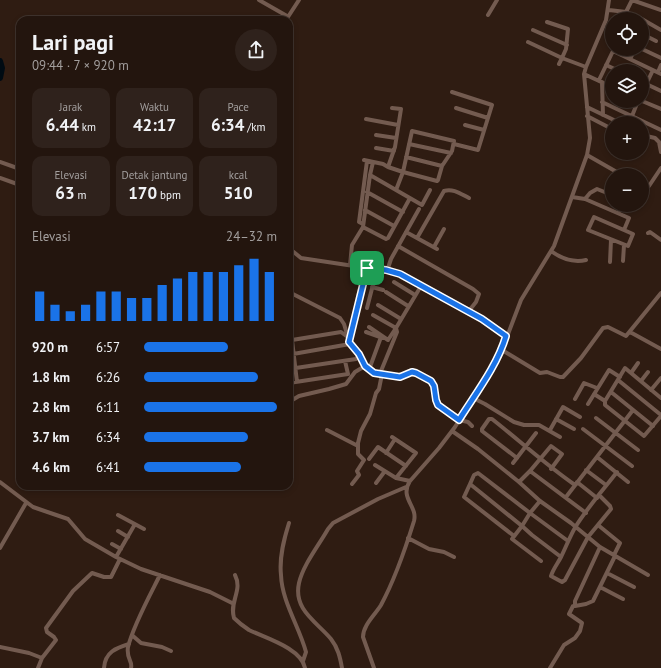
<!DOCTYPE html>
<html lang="id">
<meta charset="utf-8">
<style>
:root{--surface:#23150e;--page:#2f221c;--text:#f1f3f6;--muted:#a39f9e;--line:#40342e;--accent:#1a73e8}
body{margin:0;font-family:"PT Sans",sans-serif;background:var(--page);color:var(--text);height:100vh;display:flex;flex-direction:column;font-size:15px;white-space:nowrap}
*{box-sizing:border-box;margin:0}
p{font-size:13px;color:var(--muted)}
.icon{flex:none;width:22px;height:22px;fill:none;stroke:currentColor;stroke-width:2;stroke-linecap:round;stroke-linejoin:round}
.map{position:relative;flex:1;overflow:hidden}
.panel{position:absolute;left:16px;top:16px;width:277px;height:474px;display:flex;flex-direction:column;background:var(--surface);border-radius:12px;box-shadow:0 2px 6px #0003,0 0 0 1px var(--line)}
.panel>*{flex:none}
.controls{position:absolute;left:605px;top:12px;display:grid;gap:8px}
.controls a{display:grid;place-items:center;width:44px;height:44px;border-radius:50%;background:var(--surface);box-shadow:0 2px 6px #0003,0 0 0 1px var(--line);font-size:20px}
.pin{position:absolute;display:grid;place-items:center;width:34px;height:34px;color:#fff;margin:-17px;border-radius:8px;box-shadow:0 2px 6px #0006}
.round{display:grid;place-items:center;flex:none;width:42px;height:42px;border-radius:21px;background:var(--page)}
.summary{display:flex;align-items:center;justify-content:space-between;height:68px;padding:0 16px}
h1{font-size:22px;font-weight:700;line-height:30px}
.stats{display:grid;grid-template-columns:repeat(3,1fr);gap:6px;height:68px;padding:4px 16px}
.stats div{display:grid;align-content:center;border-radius:10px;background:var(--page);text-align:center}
.stats b{font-size:17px;font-weight:700}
.stats small{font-size:11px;font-weight:400}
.stats p{font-size:11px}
.chart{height:112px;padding:8px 16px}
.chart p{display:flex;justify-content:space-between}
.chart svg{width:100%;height:72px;margin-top:4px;stroke:var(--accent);stroke-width:6}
ul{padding:0 16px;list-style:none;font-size:13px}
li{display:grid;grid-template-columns:64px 48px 1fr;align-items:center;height:30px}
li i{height:10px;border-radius:5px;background:var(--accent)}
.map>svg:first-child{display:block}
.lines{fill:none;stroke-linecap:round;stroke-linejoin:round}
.river{stroke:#000b13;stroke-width:6}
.minor{stroke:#735b50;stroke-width:4}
.route-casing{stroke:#fff;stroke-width:8}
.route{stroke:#1a73e8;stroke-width:5}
</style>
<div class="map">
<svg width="661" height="668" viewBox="0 0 661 668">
<rect width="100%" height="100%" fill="#2f1c12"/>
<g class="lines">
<path class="river" d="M0,61L2,68L0,78"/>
<path class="minor" d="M259,0L287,16
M609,10L626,12L632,0L661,10
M626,12L640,18L661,30
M488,15L497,0
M286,20L299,0
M547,22L568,29L566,49L562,58L586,67
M533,30L567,45
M642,34L656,41
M528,42L562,58L559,64
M642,49L661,58
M630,59L635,49
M606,65L619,71
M658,72L661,65
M584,74L612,87
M599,80L613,51L661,74
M602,82L603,115
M642,82L661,91
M452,92L492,105L478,150L454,144
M642,93L653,70
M642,101L661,109
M602,102L661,130
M587,107L620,123
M456,108L488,118
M587,116L612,129
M632,116L638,101
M366,119L398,125
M465,125L484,130
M376,135L396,138
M642,135L655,138L659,142L661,152
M409,144L451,153
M376,148L394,151
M587,155L622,175
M406,157L442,166
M364,160L383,164L388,167L395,147L401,109L392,108
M0,162L20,169
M388,167L403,172L437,181L438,180L442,166L452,151L454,141L412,131L403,172L396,190
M370,175L422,205L430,190
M0,178L20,185
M642,185L649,186L661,168
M367,192L403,212
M572,197L585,199L629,218L624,230
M585,199L590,193L597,189L612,195
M365,210L394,226
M618,213L621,206L620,205
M594,217L633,234L628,246L588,230Z
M363,224L359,222L367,161
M363,227L386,239L388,238L410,198
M406,232L437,249
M648,233L650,232L661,240
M417,238L444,191C453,188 461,194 469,198
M289,244L290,249L301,258L387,271L400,274L482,319L506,336
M398,246L473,289L479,294L476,302L468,312
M434,247L444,229
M551,251C562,259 573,263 586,260
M623,261L624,245
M610,262L611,240
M350,265L352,245L363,227L370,175L373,162
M387,271L391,259L419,209
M394,282L415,295
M372,287L383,290
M289,292L340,318L344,324L350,344L359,354L365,366L374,373L391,377H400L409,373H416L433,384L438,405L459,420L468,422L472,426
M386,292L408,306
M378,305L401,319
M367,308L377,269
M369,327L388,340L396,328L373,315
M366,332L383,338
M630,332L661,349
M350,339L367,268
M502,350L540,373L547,372L560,377H563L581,358L603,328L608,327L626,336L661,293
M293,354L350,344
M370,367L381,337
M289,369L356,359L359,354
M381,371L397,332L396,328L421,286
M631,373L638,363
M618,380L661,415
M641,381L648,372
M297,382L292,340L341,332L349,338
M289,383L348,374L345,361
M651,390L661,378
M611,392L653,426
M594,394L605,401
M473,398L485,404L514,422L524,425H539L560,437
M661,398L625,368L605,401V405L644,436L661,416
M575,399L584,383L597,388
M289,402L299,396L329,389L346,384L355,372L365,366
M588,404L609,370L620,377
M596,418L638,450
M556,419L574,429
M583,429L632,466
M327,430L358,446
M550,430L563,407L580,417
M452,431L478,449L519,482L540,501L571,523L600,547L648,575
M392,437L416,453L396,478
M386,453L395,439
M597,457L628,482
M517,458L482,431V429L489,419H492C520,441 546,465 575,485
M369,459L378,447L406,466
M513,463L536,433
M375,465L396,478L410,481
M586,470L606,485
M530,471L586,513
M478,473L530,513L522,526L470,484L474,475Z
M0,482L33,507L68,519L85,539L116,557L141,569L210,592L232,603
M519,482L530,471L551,446L562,454L551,469
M577,482L597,498
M376,483L385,471
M352,484L359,475L357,471L364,460L358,454V443L361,431L370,414L376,393L379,389L382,374
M470,484L464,497L514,536
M599,495L610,506L611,509L588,537L565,580L562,582L551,576C553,569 558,563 561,557C566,547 570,536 576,526C588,507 603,490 617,472
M566,497L633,410
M540,501L530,513L568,541
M118,515L144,529
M289,523C284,539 279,557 281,575C282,602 299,626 306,652L303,661
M598,525L620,543L614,555
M118,531L128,537
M408,538L429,549L444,552L454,557
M112,544L121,549
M0,548L26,503
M116,557L135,524
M541,561L512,539L522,526L532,535L561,557
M607,573L634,587
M235,575C243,591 229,601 234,618C238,622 243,626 249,630C265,638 301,648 305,668
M600,587L623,599
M575,606L586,604L593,601L615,556
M133,636L141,643L162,647L171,651
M0,647L29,653L42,658
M38,668L42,658L56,640L54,637L47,632L46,628L73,591L92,573L104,577H111L120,559
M104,668C105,652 116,648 129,644
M131,668C133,661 126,659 128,647C133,626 150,595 160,575
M342,668C340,657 338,648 331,639C317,622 293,610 299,583C303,565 319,545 328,529L333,523L378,499L406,487
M374,668L363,637C363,625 375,615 381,605C395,579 405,550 414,521C418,506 399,498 410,481L439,448L455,427L496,361L502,350L521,300L554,246L587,155L590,138L584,74L586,67L606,20L609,0
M550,668L564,645L575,638L580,631L582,623L569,614L573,606H575V601L600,547"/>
</g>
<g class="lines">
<defs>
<path id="route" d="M367,268L386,270L400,274L482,319L506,336C497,366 476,393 459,420L438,405L436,400L434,386L431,381L416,373L412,372L400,377L374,373L365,366L359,354L349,342Z"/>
</defs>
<use href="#route" class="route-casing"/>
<use href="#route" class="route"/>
</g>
</svg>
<div class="controls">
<a><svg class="icon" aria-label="locate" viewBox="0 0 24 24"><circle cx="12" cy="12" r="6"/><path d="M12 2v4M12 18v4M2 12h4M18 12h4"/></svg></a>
<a><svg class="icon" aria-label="layers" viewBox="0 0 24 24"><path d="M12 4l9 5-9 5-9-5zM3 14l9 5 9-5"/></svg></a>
<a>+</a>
<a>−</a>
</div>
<div class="pin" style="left:367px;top:268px;background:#1e9e55"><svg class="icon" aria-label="arrive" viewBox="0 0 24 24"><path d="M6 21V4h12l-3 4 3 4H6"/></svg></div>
<section class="panel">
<div class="summary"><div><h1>Lari pagi</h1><p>09:44 · 7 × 920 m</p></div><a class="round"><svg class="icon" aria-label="share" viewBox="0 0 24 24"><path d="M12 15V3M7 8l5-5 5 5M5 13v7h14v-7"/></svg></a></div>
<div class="stats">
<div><p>Jarak</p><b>6.44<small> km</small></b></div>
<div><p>Waktu</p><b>42:17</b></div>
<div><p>Pace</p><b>6:34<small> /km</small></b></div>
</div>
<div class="stats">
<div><p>Elevasi</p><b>63<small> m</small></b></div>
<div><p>Detak jantung</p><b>170<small> bpm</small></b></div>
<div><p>kcal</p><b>510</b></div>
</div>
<div class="chart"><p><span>Elevasi</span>24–32 m</p>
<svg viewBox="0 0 160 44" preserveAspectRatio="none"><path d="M5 44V26M15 44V34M25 44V38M35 44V34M45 44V26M55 44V26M65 44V30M75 44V30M85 44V22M95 44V18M105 44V14M115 44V14M125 44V14M135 44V10M145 44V6M155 44V14"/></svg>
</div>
<ul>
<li><b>920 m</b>6:57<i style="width:63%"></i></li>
<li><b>1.8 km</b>6:26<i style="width:86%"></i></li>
<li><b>2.8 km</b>6:11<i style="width:100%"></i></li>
<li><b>3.7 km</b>6:34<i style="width:78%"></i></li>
<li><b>4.6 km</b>6:41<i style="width:73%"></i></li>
</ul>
</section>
</div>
